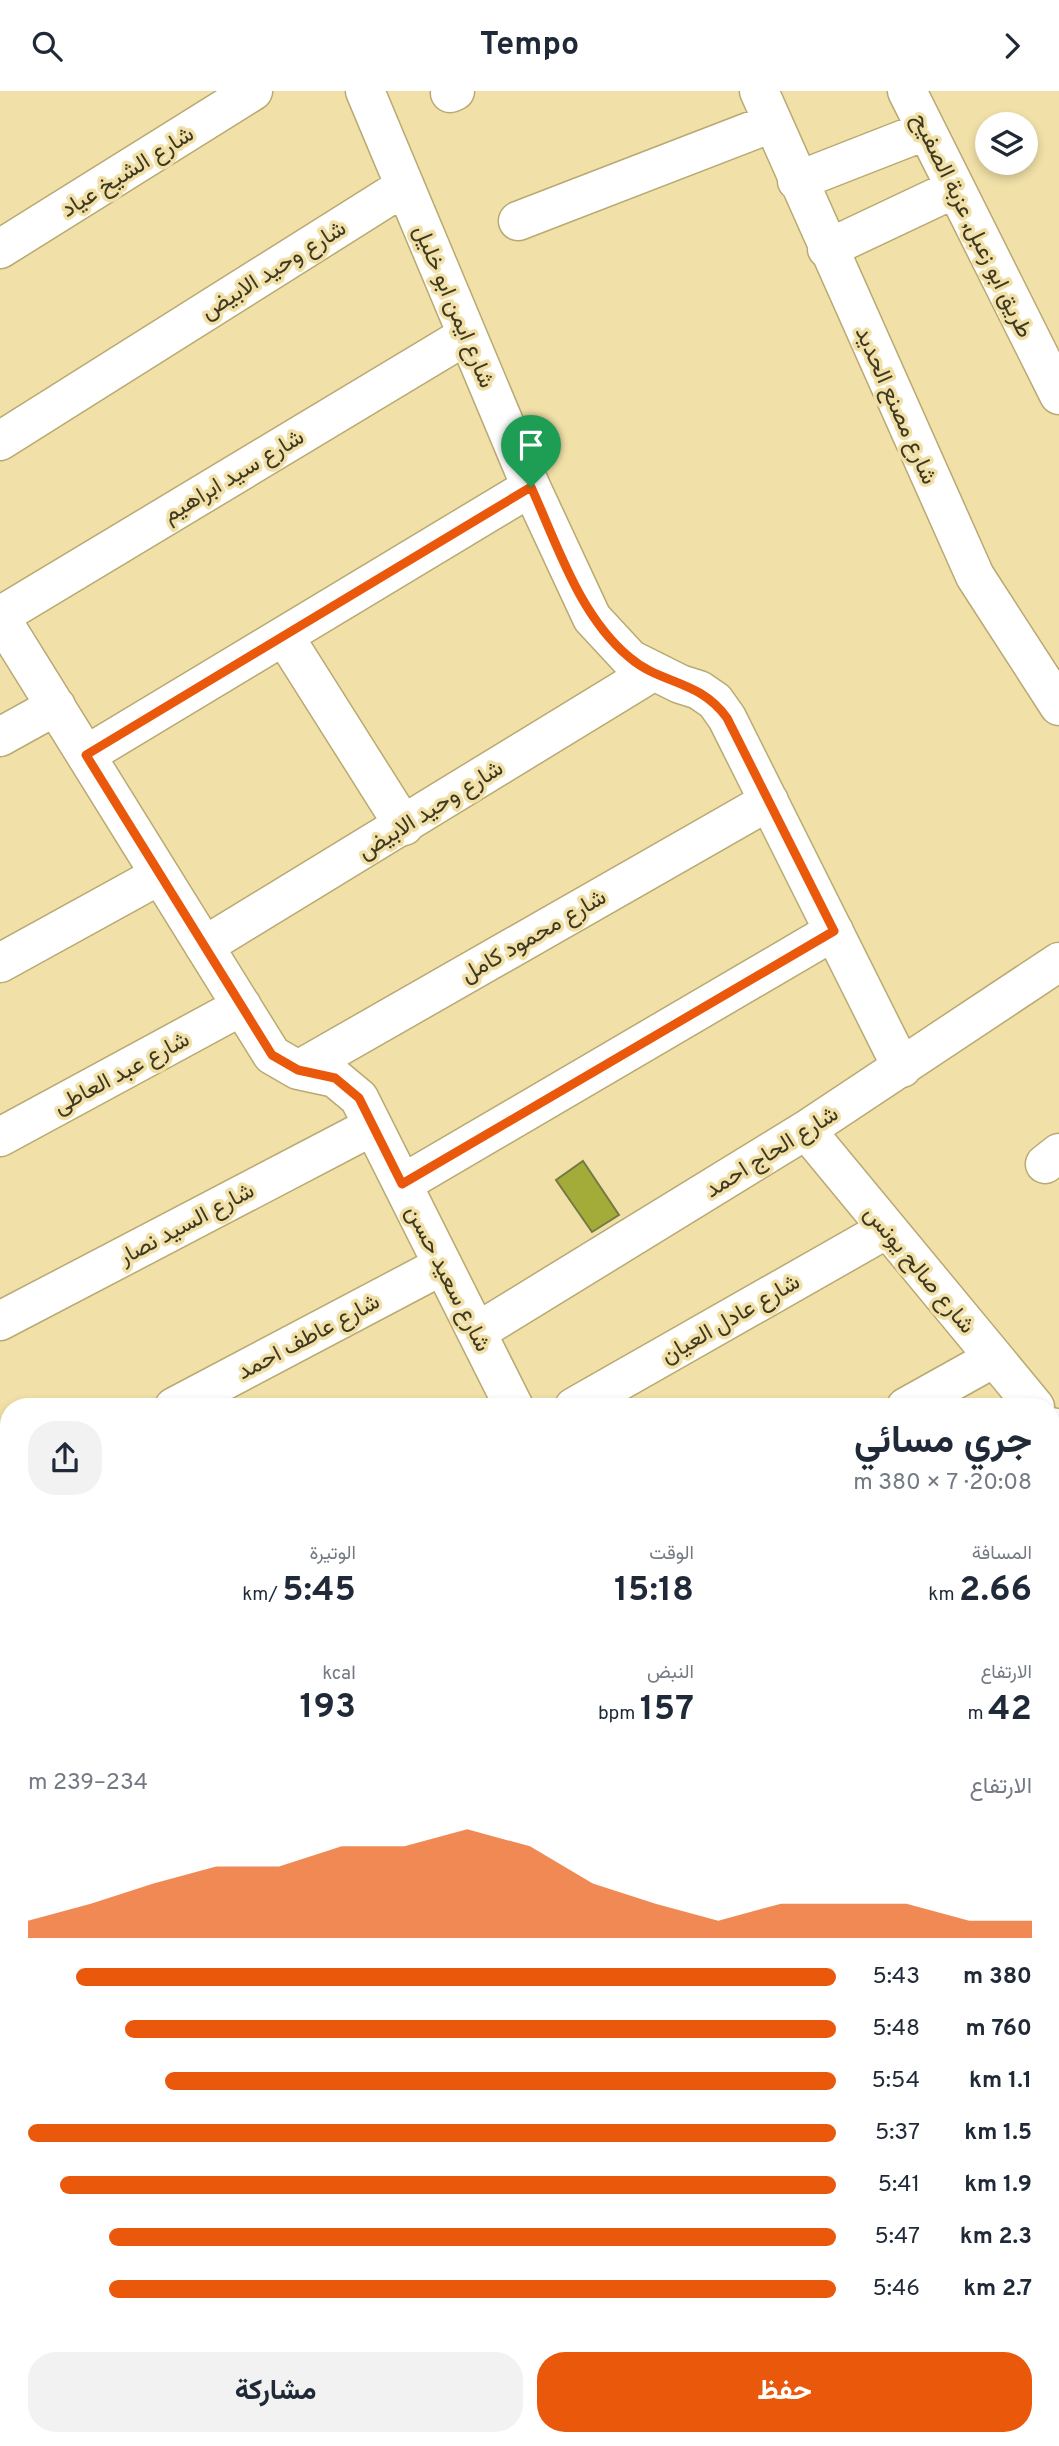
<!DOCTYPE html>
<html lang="ar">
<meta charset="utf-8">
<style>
:root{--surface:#fff;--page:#f2f2f3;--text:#1f2937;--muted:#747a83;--accent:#ea580c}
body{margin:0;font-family:Overpass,Vazirmatn,sans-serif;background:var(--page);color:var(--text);direction:rtl;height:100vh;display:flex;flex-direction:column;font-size:26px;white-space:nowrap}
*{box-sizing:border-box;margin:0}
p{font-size:23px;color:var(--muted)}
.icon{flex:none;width:38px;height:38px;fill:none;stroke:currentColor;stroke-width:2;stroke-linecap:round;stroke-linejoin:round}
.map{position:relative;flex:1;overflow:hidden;direction:ltr}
.details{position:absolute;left:0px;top:1307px;width:1060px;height:1048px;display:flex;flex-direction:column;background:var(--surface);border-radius:28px 28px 0 0;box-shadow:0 4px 10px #0003;direction:rtl}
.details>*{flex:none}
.fabs{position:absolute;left:975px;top:21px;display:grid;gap:14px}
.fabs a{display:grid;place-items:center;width:63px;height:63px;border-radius:50%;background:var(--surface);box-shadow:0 4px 10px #0003;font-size:35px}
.pin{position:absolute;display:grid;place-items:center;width:60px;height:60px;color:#fff;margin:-72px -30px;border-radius:50% 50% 50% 0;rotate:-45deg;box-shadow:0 0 7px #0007}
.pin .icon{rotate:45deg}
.round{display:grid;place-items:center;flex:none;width:74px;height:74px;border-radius:28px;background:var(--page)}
.overview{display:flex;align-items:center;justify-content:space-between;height:119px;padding:0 28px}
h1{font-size:38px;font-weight:700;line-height:52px}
.metrics{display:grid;grid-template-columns:repeat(3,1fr);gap:10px;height:119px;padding:7px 28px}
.metrics div{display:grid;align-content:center}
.metrics b{font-size:35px;font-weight:700}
.metrics small{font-size:19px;font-weight:400}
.metrics p{font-size:19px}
.chart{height:196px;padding:14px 28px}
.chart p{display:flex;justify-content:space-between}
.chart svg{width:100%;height:126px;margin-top:7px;fill:var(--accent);opacity:.7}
.action{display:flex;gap:14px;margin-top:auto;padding:14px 28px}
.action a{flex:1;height:80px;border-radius:28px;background:var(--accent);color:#fff;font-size:28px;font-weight:700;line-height:80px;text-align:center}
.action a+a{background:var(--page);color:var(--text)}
ul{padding:0 28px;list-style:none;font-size:23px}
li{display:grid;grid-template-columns:112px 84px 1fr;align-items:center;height:52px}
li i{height:18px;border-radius:9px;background:var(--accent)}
header{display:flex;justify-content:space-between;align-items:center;height:91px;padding:0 28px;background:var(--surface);font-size:32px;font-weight:700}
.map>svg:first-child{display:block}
.building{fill:#a3ab39;stroke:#757a44;stroke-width:2}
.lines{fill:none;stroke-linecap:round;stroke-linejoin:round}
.minor-casing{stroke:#b9a972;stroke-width:41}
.minor{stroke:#fff;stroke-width:38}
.route-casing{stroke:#fff;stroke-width:14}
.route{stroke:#ea580c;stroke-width:9}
.labels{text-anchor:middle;stroke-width:7;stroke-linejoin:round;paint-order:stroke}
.street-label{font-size:23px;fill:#3e3821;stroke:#f1e0a7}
</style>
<header><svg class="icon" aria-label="forward" viewBox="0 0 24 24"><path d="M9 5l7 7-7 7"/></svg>Tempo<svg class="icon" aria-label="search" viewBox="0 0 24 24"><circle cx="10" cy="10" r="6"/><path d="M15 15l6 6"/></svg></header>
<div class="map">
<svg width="1059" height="2355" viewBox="0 0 1059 2355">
<rect width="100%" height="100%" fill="#f1e0a7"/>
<path class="building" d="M583,1070L619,1124L592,1141L556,1089Z"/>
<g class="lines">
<defs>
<path id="minor" d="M365,0L531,396L592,527L630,568L680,593L699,599L715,610L727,627L902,977
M759,0L975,485L1059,615
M907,0L1059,304
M450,2L455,0
M797,90L925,40
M518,130L772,32
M0,158L253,0
M827,158L954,98
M0,350L405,95
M0,525L467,244
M0,526L272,964L298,979L335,987L359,1007L514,1316
M284,545L404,735
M0,646L56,615
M86,664L531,396
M204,855L654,580
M0,872L158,785
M298,979L769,710
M806,1039L1035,1316
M0,1046L242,915
M1045,1073L1059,1062
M402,1093L834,840
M0,1230L373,1035
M477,1241L806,1039L1059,871
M174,1316L443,1174
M574,1316L887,1138
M906,1316L994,1267
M1052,1336L1059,1345
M1052,1404L1059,1400
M0,1408L9,1403
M1052,1571L1059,1567
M0,1578L9,1573
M0,1606L9,1617
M1052,1747L1059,1743
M0,2039L9,2025
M732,2347L740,2355
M585,2355L588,2347"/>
</defs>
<use href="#minor" class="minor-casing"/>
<use href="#minor" class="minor"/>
</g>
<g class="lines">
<defs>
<path id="route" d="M531,396C558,455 579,524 629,566C661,594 699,588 727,627L834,840L402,1093L359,1007L335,987L298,979L272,964L86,664Z"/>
</defs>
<use href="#route" class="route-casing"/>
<use href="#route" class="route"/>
</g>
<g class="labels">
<g class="street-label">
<text transform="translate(127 80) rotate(-32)" y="8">شارع الشيخ عياد</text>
<text transform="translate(973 134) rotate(64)" y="8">طريق ابو زعبل, عزبة الصفيح</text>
<text transform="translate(273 178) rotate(-32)" y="8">شارع وحيد الابيض</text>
<text transform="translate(455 215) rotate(67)" y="8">شارع ايمن ابو خليل</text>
<text transform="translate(897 314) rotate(66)" y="8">شارع مصنع الحديد</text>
<text transform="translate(233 384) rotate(-31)" y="8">شارع سيد ابراهيم</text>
<text transform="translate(430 718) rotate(-32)" y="8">شارع وحيد الابيض</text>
<text transform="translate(533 844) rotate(-30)" y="8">شارع محمود كامل</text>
<text transform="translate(121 981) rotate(-28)" y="8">شارع عبد العاطى</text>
<text transform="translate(771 1060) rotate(-32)" y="8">شارع الحاج احمد</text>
<text transform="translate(186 1132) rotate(-28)" y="8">شارع السيد نصار</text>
<text transform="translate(920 1178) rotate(50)" y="8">شارع صالح يونس</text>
<text transform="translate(449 1187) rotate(63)" y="8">شارع سعيد حسن</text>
<text transform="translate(730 1227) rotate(-30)" y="8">شارع عادل العيان</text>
<text transform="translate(308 1245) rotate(-28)" y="8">شارع عاطف احمد</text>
</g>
</g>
</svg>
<div class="fabs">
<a><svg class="icon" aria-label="layers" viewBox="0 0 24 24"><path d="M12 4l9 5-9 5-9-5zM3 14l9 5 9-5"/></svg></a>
</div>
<div class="pin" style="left:531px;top:396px;background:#1e9e55"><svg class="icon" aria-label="arrive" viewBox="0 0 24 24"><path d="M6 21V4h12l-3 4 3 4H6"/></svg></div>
<section class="details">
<div class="overview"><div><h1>جري مسائي</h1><p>20:08 · 7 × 380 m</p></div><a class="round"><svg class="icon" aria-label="share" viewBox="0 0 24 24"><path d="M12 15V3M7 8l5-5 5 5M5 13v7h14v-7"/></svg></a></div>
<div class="metrics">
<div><p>المسافة</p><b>2.66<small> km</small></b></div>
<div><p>الوقت</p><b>15:18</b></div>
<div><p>الوتيرة</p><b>5:45<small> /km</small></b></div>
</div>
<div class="metrics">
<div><p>الارتفاع</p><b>42<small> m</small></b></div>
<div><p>النبض</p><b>157<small> bpm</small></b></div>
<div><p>kcal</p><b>193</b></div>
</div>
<div class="chart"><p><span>الارتفاع</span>234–239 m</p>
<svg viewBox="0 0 160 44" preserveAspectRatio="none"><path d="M0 44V38L10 32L20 25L30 19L40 19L50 12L60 12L70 6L80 12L90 25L100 32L110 38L120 32L130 32L140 32L150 38L160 38V44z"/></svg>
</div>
<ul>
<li><b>380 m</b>5:43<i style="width:94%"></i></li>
<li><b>760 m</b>5:48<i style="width:88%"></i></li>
<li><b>1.1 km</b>5:54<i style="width:83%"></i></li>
<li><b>1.5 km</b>5:37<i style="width:100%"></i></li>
<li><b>1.9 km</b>5:41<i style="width:96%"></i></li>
<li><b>2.3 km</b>5:47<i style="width:90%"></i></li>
<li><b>2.7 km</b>5:46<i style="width:90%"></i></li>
</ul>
<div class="action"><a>حفظ</a><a>مشاركة</a></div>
</section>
</div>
